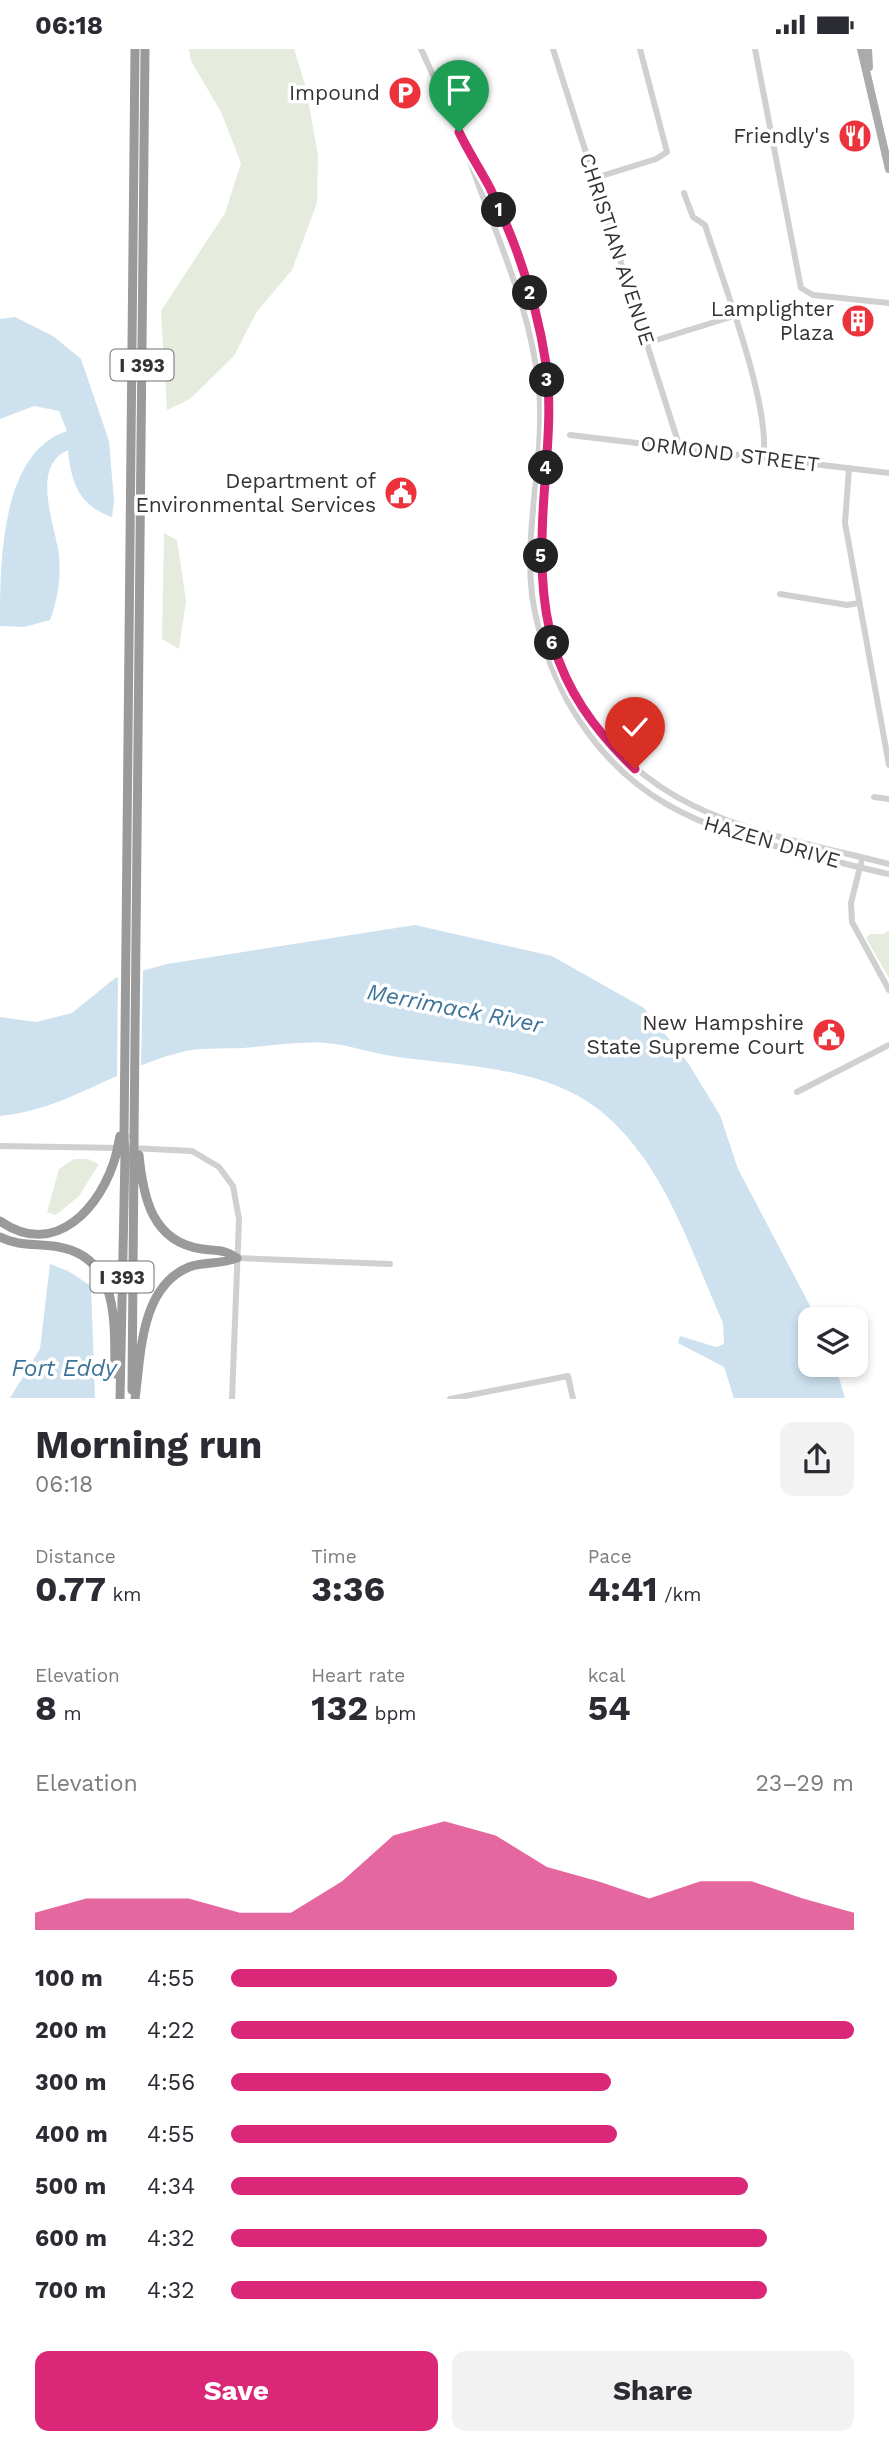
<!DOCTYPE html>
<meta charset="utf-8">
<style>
:root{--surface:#fff;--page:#f2f2f3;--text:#2b2b33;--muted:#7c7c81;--accent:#db2777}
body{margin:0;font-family:"Work Sans",sans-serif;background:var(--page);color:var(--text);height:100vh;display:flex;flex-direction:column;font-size:26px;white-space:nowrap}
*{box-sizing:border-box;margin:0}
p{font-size:23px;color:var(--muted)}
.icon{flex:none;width:38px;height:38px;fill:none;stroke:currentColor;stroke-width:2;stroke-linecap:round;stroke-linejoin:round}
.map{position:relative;height:1350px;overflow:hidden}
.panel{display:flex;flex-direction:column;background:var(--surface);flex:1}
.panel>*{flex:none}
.tools{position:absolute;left:798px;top:1258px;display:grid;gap:14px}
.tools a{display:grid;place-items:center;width:70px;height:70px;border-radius:14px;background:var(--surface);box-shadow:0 4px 10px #0003;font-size:35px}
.pin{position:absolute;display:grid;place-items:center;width:60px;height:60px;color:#fff;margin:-72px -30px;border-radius:50% 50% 50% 0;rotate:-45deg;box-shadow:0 0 7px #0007}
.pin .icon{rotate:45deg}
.km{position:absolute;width:35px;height:35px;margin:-18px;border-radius:50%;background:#222;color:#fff;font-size:19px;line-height:35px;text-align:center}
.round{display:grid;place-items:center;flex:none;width:74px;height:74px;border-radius:14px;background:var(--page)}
.overview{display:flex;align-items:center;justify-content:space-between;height:119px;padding:0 35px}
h1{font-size:38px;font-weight:700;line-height:52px}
.figures{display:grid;grid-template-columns:repeat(3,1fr);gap:10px;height:119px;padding:7px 35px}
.figures div{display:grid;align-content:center}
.figures b{font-size:35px;font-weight:700}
.figures small{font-size:19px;font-weight:400}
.figures p{font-size:19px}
.chart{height:196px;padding:14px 35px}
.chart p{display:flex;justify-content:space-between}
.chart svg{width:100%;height:126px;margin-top:7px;fill:var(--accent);opacity:.7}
.action{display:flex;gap:14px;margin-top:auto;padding:14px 35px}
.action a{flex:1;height:80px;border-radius:14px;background:var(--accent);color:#fff;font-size:28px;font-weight:700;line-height:80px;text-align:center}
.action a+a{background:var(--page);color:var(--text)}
ul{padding:0 35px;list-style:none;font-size:23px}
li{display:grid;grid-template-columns:112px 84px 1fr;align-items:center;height:52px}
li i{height:18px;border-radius:9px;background:var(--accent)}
.status{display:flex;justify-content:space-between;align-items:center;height:49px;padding:0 35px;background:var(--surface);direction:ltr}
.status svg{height:19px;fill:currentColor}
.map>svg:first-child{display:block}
.green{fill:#e5ecde}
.water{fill:#cde1ef}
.pier{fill:#fff}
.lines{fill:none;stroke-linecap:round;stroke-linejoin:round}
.minor{stroke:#d0d0d0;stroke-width:6}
.major{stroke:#ababab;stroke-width:8}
.highway{stroke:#9a9a9a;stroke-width:9}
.highway-bridge{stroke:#9a9a9a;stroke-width:9}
.route-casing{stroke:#fff;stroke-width:14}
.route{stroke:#db2777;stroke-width:9}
.labels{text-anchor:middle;stroke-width:7;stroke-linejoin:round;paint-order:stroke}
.shield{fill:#fff;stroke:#707070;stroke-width:2}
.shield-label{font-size:19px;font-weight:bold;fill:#333}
.poi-label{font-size:21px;fill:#333;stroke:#fff;text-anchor:end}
.street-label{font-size:21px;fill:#333;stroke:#fff}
.water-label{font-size:23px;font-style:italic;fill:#3c7399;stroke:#fff}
</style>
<div class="status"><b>06:18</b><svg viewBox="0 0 49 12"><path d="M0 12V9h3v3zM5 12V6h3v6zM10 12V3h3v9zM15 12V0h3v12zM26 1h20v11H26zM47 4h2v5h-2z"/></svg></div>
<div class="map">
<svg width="889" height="1350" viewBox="0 0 889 1350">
<rect width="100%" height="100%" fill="#fff"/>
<path class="green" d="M189,0H294L306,39L318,106L317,154L292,221L256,264L234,307L190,350L167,361L161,262L225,164L241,114L221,63L191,12Z
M164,484L177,491L186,552L179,600L162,590Z
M889,881V929L866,889L870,885H884Z
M74,1110H88L99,1115L79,1147L56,1166L47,1163L59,1120Z"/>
<path class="water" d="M15,268L53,287L81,310L109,392L114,452L112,468C79,457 71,433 68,401C30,418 55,475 59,506C61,529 58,549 50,571L24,578L0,577C0,516 0,403 67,382L59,362L34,357L0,370V270Z
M415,876L552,907L644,959L688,1014L720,1066L738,1120L817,1270H810V1316H835L845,1349H734L724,1318L678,1294L680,1287L716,1298L724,1295L723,1274C692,1205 668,1125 612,1072C557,1018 470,1018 398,1008C373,1005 351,996 326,994C299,992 269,997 242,999C222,1000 198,998 178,1004C116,1020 65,1061 0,1067V968L36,973L72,964L115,929L167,915Z
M50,1215L68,1222L91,1237L95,1349H10L40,1300Z"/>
<path class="pier" d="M143,918L141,1021L117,1032L118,925Z"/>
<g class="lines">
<path class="minor" d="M421,0L464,94L489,138L516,202L542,294L548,348C546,413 535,480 541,544C544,581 559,618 577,649C650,771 763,783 889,815
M553,0L680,399
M755,0L801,239L813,246L889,254
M469,109C495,186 531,257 539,340C545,409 524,478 532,546C537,582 550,619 567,651C622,750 698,778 802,804C831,811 860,819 889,825
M595,129L656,110L667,103L640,0
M684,144L693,168L705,176C722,230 772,359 763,409
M647,294L734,267
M570,386L889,424
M849,419L845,474L889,716
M780,545L847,556L859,554
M874,748L889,750
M861,814L851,854L852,873L889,941
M797,1043L889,996
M0,1097L120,1099
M131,1099L192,1102L219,1118L233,1137L239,1170L232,1350
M237,1209L390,1215
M450,1350L568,1327L573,1350"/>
<path class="major" d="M861,0L889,120
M868,0L869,18"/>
<path class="highway" d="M124,1087L135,0
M134,1087L145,0
M0,1172C56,1211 102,1157 116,1106
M0,1188C19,1198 39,1194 59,1198C121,1209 114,1278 115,1325
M132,1341L134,1106
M120,1350L125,1106
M135,1350C141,1306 140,1238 189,1218C204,1212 221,1216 237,1209C225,1200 216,1202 202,1200C152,1193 143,1148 139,1106"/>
<path class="highway-bridge" d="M124,1087L125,1106
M116,1106L120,1087
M134,1106V1087"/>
</g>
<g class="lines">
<defs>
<path id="route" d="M459,83C468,102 480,120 490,139C516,193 537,255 546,315C552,358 547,403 544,447C536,564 547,636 635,720"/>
</defs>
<use href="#route" class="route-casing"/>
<use href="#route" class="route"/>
</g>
<defs>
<symbol id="parking-disc" viewBox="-11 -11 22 22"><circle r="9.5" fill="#ec323b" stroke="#fff"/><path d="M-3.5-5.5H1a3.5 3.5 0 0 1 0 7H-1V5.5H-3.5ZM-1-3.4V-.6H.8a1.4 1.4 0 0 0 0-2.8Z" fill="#fff"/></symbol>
<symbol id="restaurant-disc" viewBox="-11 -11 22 22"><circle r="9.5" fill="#ec323b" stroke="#fff"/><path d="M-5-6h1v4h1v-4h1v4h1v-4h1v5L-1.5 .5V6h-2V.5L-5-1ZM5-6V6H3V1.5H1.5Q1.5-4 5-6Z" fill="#fff"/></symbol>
<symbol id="building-disc" viewBox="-11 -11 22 22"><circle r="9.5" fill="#ec323b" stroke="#fff"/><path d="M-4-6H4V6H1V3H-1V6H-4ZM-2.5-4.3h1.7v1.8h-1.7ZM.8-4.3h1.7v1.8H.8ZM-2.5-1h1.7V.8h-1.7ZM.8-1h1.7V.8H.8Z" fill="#fff"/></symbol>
<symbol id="civic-disc" viewBox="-11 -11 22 22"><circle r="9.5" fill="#ec323b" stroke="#fff"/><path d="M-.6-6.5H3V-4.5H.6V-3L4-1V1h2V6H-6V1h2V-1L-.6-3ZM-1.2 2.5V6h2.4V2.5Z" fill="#fff"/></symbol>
</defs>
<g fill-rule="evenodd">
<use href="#parking-disc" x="386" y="25" width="38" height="38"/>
<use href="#restaurant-disc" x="836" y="68" width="38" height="38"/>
<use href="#building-disc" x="839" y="253" width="38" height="38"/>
<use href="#civic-disc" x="382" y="425" width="38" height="38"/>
<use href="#civic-disc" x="810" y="967" width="38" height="38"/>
</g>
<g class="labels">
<g class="shield">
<rect x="110.5" y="300.5" width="63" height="31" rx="5"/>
<rect x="90.5" y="1212.5" width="63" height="31" rx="5"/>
</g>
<g class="shield-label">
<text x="142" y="323">I 393</text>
<text x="122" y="1235">I 393</text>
</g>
<g class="poi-label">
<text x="380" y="51">Impound</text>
<text x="830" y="94">Friendly's</text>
<text x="834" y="267">Lamplighter<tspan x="834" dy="24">Plaza</tspan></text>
<text x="376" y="439">Department of<tspan x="376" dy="24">Environmental Services</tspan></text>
<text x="804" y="981">New Hampshire<tspan x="804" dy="24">State Supreme Court</tspan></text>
</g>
<g class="street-label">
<text transform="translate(617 200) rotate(72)" y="7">CHRISTIAN AVENUE</text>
<text transform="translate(730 405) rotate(7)" y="7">ORMOND STREET</text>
<text transform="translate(772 793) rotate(16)" y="7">HAZEN DRIVE</text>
</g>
<g class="water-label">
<text transform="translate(455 959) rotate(11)" y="8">Merrimack River</text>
<text x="64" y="1327">Fort Eddy</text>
</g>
</g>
</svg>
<div class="tools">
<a><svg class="icon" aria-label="layers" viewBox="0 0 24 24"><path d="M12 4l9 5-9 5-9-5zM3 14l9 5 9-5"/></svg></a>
</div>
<div class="pin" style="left:459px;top:83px;background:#1e9e55"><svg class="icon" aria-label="arrive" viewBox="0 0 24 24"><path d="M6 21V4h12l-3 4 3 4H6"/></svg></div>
<div class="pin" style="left:635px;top:720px;background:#d93025"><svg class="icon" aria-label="check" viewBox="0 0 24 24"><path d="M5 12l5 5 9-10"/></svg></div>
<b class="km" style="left:499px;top:161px">1</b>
<b class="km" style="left:530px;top:244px">2</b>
<b class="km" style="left:547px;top:331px">3</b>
<b class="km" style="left:546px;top:419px">4</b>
<b class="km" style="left:541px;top:507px">5</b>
<b class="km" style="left:552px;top:594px">6</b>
</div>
<section class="panel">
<div class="overview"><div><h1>Morning run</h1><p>06:18</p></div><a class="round"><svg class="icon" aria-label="share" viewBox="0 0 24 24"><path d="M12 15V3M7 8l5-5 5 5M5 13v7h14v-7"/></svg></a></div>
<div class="figures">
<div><p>Distance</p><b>0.77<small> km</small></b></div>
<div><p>Time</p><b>3:36</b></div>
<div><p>Pace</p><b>4:41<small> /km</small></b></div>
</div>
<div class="figures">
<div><p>Elevation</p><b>8<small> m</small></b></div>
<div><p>Heart rate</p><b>132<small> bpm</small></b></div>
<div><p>kcal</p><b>54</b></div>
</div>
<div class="chart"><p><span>Elevation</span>23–29 m</p>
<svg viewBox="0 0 160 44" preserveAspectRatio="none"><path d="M0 44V38L10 33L20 33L30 33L40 38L50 38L60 27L70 11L80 6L90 11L100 22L110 27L120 33L130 27L140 27L150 33L160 38V44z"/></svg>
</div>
<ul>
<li><b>100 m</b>4:55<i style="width:62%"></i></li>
<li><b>200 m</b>4:22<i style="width:100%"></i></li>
<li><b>300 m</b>4:56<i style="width:61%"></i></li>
<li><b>400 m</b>4:55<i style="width:62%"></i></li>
<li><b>500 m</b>4:34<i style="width:83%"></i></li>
<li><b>600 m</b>4:32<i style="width:86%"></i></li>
<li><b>700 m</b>4:32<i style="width:86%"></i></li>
</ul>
<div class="action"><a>Save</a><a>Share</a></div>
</section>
